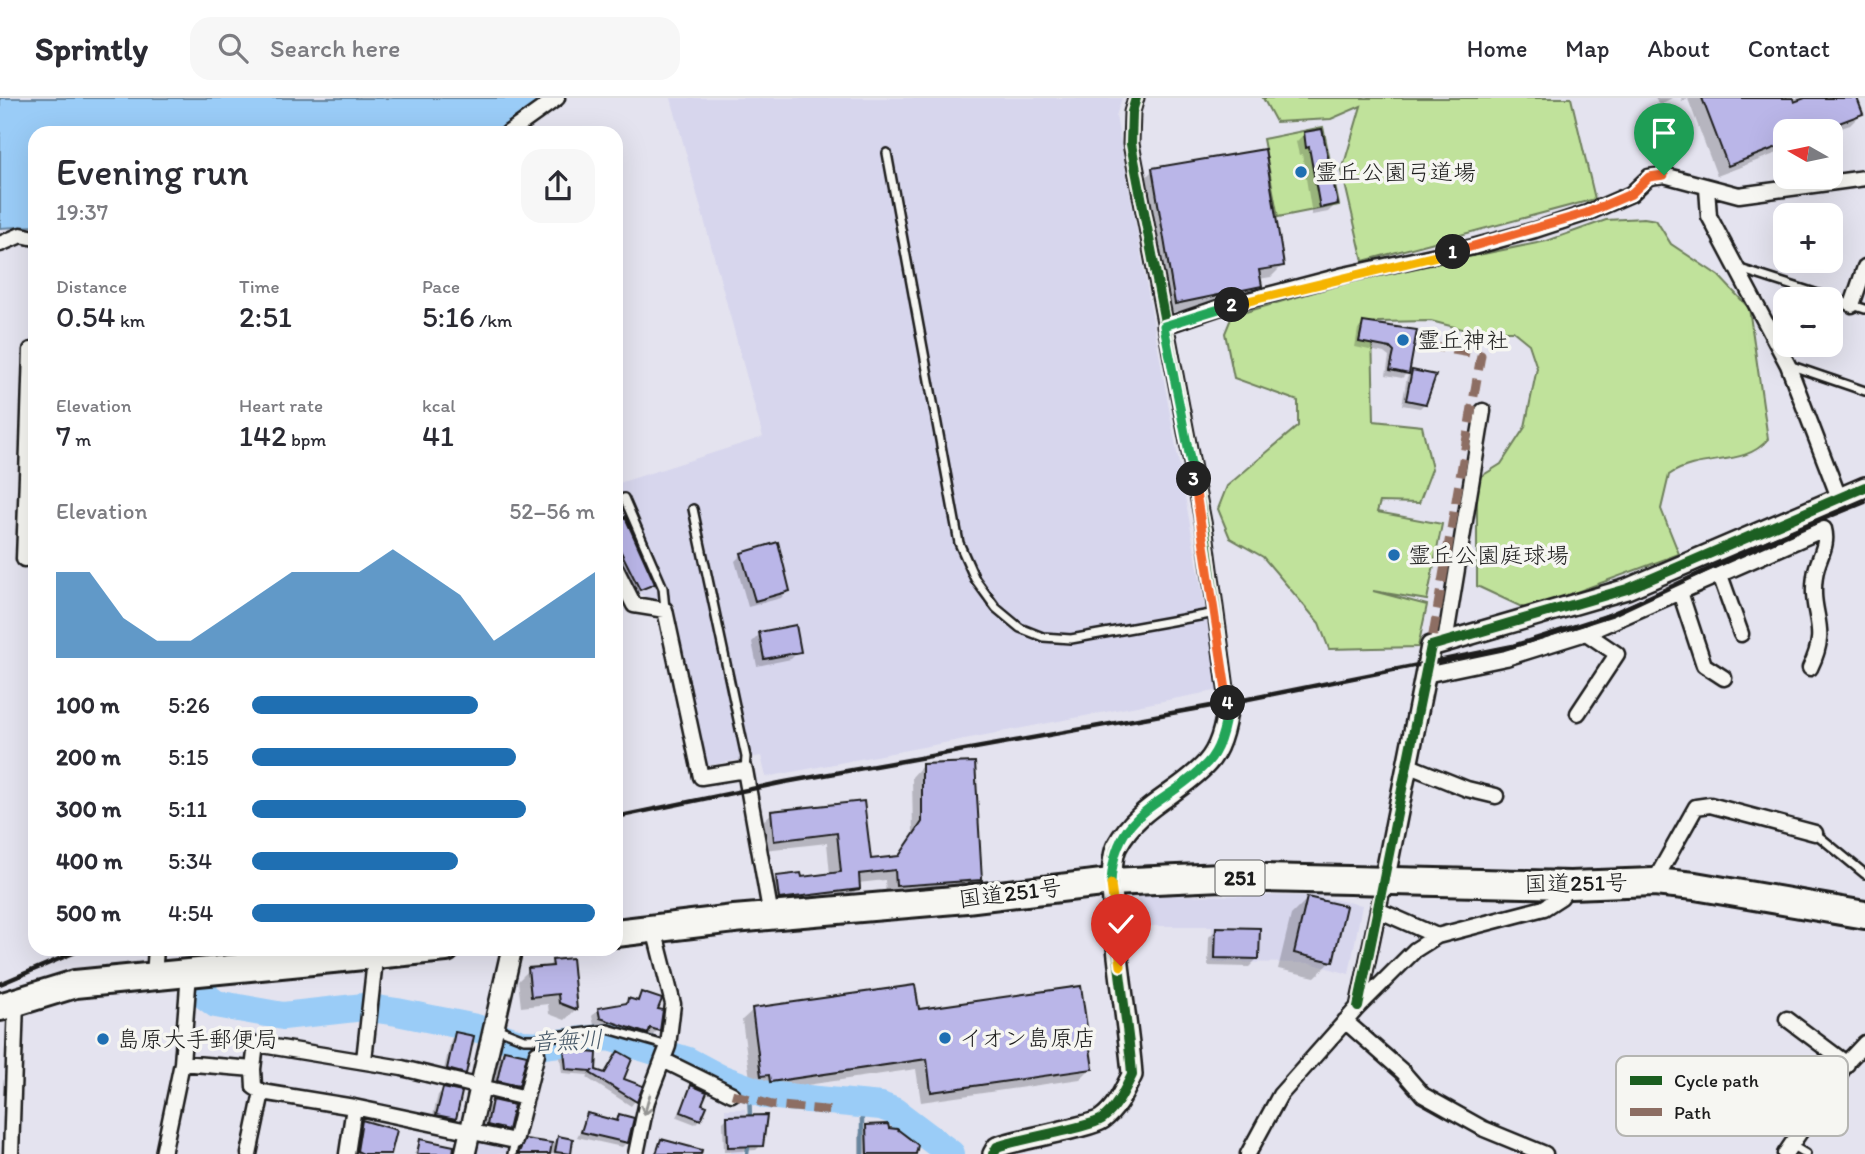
<!DOCTYPE html>
<meta charset="utf-8">
<style>
:root{--surface:#fff;--page:#f7f7f7;--text:#2b2b33;--muted:#7c7c81;--line:#e1e1e2;--accent:#1f6fb2}
body{margin:0;font-family:Itim,"Klee One",sans-serif;background:var(--page);color:var(--text);height:100vh;display:flex;flex-direction:column;font-size:26px;white-space:nowrap}
*{box-sizing:border-box;margin:0}
p{font-size:23px;color:var(--muted)}
.icon{flex:none;width:38px;height:38px;fill:none;stroke:currentColor;stroke-width:2;stroke-linecap:round;stroke-linejoin:round}
.map{position:relative;flex:1;overflow:hidden}
.sheet{position:absolute;left:28px;top:28px;width:595px;height:830px;display:flex;flex-direction:column;background:var(--surface);border-radius:21px;box-shadow:0 7px 28px #0002}
.sheet>*{flex:none}
.needle{width:46px;rotate:279deg}
.tools{position:absolute;left:1773px;top:21px;display:grid;gap:14px}
.tools a{display:grid;place-items:center;width:70px;height:70px;border-radius:14px;background:var(--surface);box-shadow:0 7px 28px #0002;font-size:35px}
.pin{position:absolute;display:grid;place-items:center;width:60px;height:60px;color:#fff;margin:-72px -30px;border-radius:50% 50% 50% 0;rotate:-45deg;box-shadow:0 0 7px #0007}
.pin .icon{rotate:45deg}
.km{position:absolute;width:35px;height:35px;margin:-18px;border-radius:50%;background:#222;color:#fff;font-size:19px;line-height:35px;text-align:center}
.round{display:grid;place-items:center;flex:none;width:74px;height:74px;border-radius:21px;background:var(--page)}
.headline{display:flex;align-items:center;justify-content:space-between;height:119px;padding:0 28px}
h1{font-size:38px;font-weight:600;line-height:52px}
.figures{display:grid;grid-template-columns:repeat(3,1fr);gap:10px;height:119px;padding:7px 28px}
.figures div{display:grid;align-content:center}
.figures b{font-size:30px;font-weight:600}
.figures small{font-size:19px;font-weight:400}
.figures p{font-size:19px}
.chart{height:196px;padding:14px 28px}
.chart p{display:flex;justify-content:space-between}
.chart svg{width:100%;height:126px;margin-top:7px;fill:var(--accent);opacity:.7}
ul{padding:0 28px;list-style:none;font-size:23px}
li{display:grid;grid-template-columns:112px 84px 1fr;align-items:center;height:52px}
li i{height:18px;border-radius:9px;background:var(--accent)}
header{display:flex;align-items:center;gap:42px;box-sizing:border-box;height:98px;padding:0 35px;background:var(--surface);border-bottom:2px solid var(--line)}
header strong{font-size:33px}
nav{display:flex;gap:38px;margin-inline-start:auto;font-size:24px}
.search{width:490px;height:63px;background:var(--page);display:flex;align-items:center;gap:18px;box-sizing:border-box;padding:0 24px;border-radius:21px;color:var(--muted);font-size:26px}
.map>svg:first-child{display:block}
.built{fill:#d7d6ed}
.green{fill:#c0e29b;stroke:#6e7f5c;stroke-width:2}
.water{fill:#9accf7;stroke:#68869f;stroke-width:2}
.shadow{fill:#0003}
.lines{fill:none;stroke-linecap:round;stroke-linejoin:round}
.stream{stroke:#68869f;stroke-width:4.5}
.river{stroke:#9accf7;stroke-width:28}
.building{fill:#bab6e8;stroke:#1c1c1c;stroke-width:2}
.lane-casing{stroke:#1c1c1c;stroke-width:12}
.street-casing{stroke:#1c1c1c;stroke-width:19}
.secondary-casing{stroke:#1c1c1c;stroke-width:24}
.highway-casing{stroke:#1c1c1c;stroke-width:32}
.lane{stroke:#f6f6f2;stroke-width:7}
.street{stroke:#f6f6f2;stroke-width:14}
.secondary{stroke:#f6f6f2;stroke-width:19}
.highway{stroke:#f6f6f2;stroke-width:26}
.rail{stroke:#1c1c1c;stroke-width:4.5}
.quiet{stroke:#8d6e63;stroke-width:9;stroke-dasharray:18 9;stroke-linecap:butt}
.cycleway-casing{stroke:#f6f6f2;stroke-width:15}
.cycleway{stroke:#1b5e20;stroke-width:10}
.oneway{stroke:#949492}
.split-1-casing{stroke:#fff;stroke-width:14}
.split-2-casing{stroke:#fff;stroke-width:14}
.split-3-casing{stroke:#fff;stroke-width:14}
.split-4-casing{stroke:#fff;stroke-width:14}
.split-5-casing{stroke:#fff;stroke-width:14}
.split-6-casing{stroke:#fff;stroke-width:14}
.split-1{stroke:#f0652b;stroke-width:9}
.split-2{stroke:#f5b400;stroke-width:9}
.split-3{stroke:#22a559;stroke-width:9}
.split-4{stroke:#f0652b;stroke-width:9}
.split-5{stroke:#22a559;stroke-width:9}
.split-6{stroke:#f5b400;stroke-width:9}
.poi-dot{fill:#1f6fb2;stroke:#f6f6f2;stroke-width:2.5}
.labels{text-anchor:middle;stroke-width:7;stroke-linejoin:round;paint-order:stroke}
.shield{fill:#f6f6f2;stroke:#5d5d5c;stroke-width:2}
.shield-label{font-size:21px;font-weight:bold;fill:#1c1c1c}
.poi-label{font-size:23px;fill:#1c1c1c;stroke:#f6f6f2;text-anchor:start}
.street-label{font-size:23px;fill:#1c1c1c;stroke:#f6f6f2}
.water-label{font-size:24px;font-style:italic;fill:#485a69;stroke:#f6f6f2}
.key{fill:#f6f6f2;stroke:#b5b5b2;stroke-width:2}
.key-label{font-size:19px;fill:#1c1c1c}
</style>
<header>
<strong>Sprintly</strong>
<div class="search"><svg class="icon" aria-label="search" viewBox="0 0 24 24"><circle cx="10" cy="10" r="6"/><path d="M15 15l6 6"/></svg>Search here</div>
<nav><a>Home</a><a>Map</a><a>About</a><a>Contact</a></nav>
</header>
<div class="map">
<svg width="1865" height="1056" viewBox="0 0 1865 1056">
<rect width="100%" height="100%" fill="#e4e3ef"/>
<filter id="ink" filterUnits="userSpaceOnUse"><feTurbulence type="fractalNoise" baseFrequency=".0143" numOctaves="2"/><feDisplacementMap in="SourceGraphic" scale="14" xChannelSelector="R" yChannelSelector="G"/><feConvolveMatrix kernelMatrix="1 2 1 2 8 2 1 2 1" color-interpolation-filters="sRGB"/></filter>
<g filter="url(#ink)">
<path class="built" d="M671,0H1122L1116,18L1220,592L766,679L761,658L706,668L674,506L648,501L636,493L616,452V386L763,339Z
M1136,797L1317,798L1362,807L1349,876L1310,865L1212,864V828H1147Z
M725,1011H745L748,1023L743,1056H731V1052H727Z
M477,1041L518,1050L517,1056H474Z"/>
<path class="green" d="M1263,0H1571L1595,101L1363,163L1342,73L1361,8L1331,21L1276,24Z
M1323,29L1339,107L1278,119L1263,41Z
M1644,120L1656,122L1671,146L1719,178L1749,210L1768,341C1745,370 1701,355 1669,377L1661,411L1679,456L1528,512L1477,488V381L1501,366L1525,329L1537,270L1529,246L1513,233H1470L1431,223L1378,224L1372,233L1374,323L1422,328L1432,371L1419,405L1380,404L1377,414L1442,426L1427,502L1373,493L1427,507L1418,549L1329,551L1319,525L1263,459L1230,440L1218,411L1227,388L1298,328V303L1234,280L1225,235L1232,218L1355,182L1547,143L1606,122Z"/>
<path class="water" d="M0,0H541V4L510,24L500,35H35V128L0,130Z"/>
<path class="shadow" d="M1655,0H1672L1659,7Z
M1681,0H1855L1861,16L1850,27L1830,34L1785,33V52L1717,78L1688,1L1682,3Z
M1304,36L1336,106L1328,114L1312,117L1302,56L1299,57L1296,44Z
M1153,72L1282,168L1271,179L1259,181L1260,188L1249,199L1164,216L1142,83Z
M1364,226L1415,234L1407,275L1402,280L1386,277L1389,259L1384,255L1355,249L1358,231Z
M1412,274L1425,305L1420,310L1402,307L1407,279Z
M616,426L652,485L635,496L616,458Z
M742,456L788,492L781,500L748,509L735,463Z
M760,536L799,553L791,561L757,568L752,544Z
M922,668L981,781L970,791L886,798L885,782L858,785V790L848,800L769,811L766,790L777,780L830,777L827,745L764,752L761,725L772,715L863,704L869,763L896,760L913,736L912,679Z
M1307,801L1332,863L1315,879L1278,871L1291,817Z
M1217,831L1257,861L1249,869L1208,868L1209,839Z
M553,863L576,911L565,922L549,916L548,906L521,909L518,883L529,872L547,870Z
M642,896L656,912L658,932L651,939L645,937L639,942L594,927L592,918L599,911L624,907L629,902L634,904Z
M753,912L917,913L1091,970L1080,981L921,1004L916,971L759,994V987L751,988L742,922Z
M456,936L464,975L459,980L443,976L451,941Z
M504,954L517,987L512,993L493,988L499,959Z
M565,954L604,977L619,955L621,982L640,989L635,1003L631,1008L587,980L588,977L562,975L560,959Z
M692,989L700,1007V1021L695,1026L677,1019Z
M443,992L454,1020L449,1025L432,1021L438,997Z
M493,1004L506,1031L501,1036L483,1032L488,1009Z
M588,1017L614,1024L620,1018L627,1044L622,1049L577,1039Z
M728,1019L761,1047L756,1052L724,1054L723,1024Z
M362,1024L389,1056H354L358,1029Z
M867,1029L915,1056H859V1036Z
M558,1040L571,1042L569,1056H515L526,1043L552,1047Z
M420,1043L446,1056H414Z"/>
<g class="lines">
<path class="stream" d="M749,991L750,1020
M747,1056L749,1043
M862,1056V1007"/>
<path class="river" d="M201,861L204,897L216,906L283,918L364,909L397,914L476,930L522,946L543,947L609,939L688,963L720,980L766,997L881,1008L894,1013L951,1056"/>
</g>
<path class="building" d="M1702,0H1793L1794,4L1805,0H1857L1863,16L1818,33H1785V46L1728,68Z
M1322,31L1338,106L1320,110L1309,49L1306,50L1304,34Z
M1265,51L1284,168L1259,172L1262,188L1175,206L1152,70Z
M1363,224L1417,232L1409,276L1390,272L1394,254L1390,250L1359,244Z
M1412,272L1436,277L1426,306L1406,302Z
M625,419L655,486L640,492L616,444V424Z
M778,444L790,493L755,503L741,455Z
M796,527L801,554L764,561L759,534Z
M975,664L982,782L896,788L895,772L859,776L860,791L779,801L776,778L801,775L802,779L841,774L837,735L774,743L771,713L864,703L871,761L899,758L922,724V666Z
M1307,799L1346,808L1333,864L1294,855Z
M1216,829L1260,830L1259,861L1215,860Z
M572,860L577,912L559,905L558,896L531,899L528,870L553,868L552,862Z
M915,887L919,911L1081,888L1093,971L931,994L927,961L770,984L769,977L761,978L752,910Z
M641,894L662,901L658,911L663,912L660,933L650,930L648,936L600,920L598,910L627,905L628,900L638,903Z
M455,934L474,938L466,976L447,971Z
M504,952L527,957L519,988L497,983Z
M564,952L597,955L596,972L605,975L618,953L632,961L624,981L643,988L637,1004L590,975L592,973L566,971Z
M691,987L707,994L702,1006L707,1008L701,1022L681,1014Z
M443,990L462,994L456,1021L436,1017Z
M492,1002L514,1007L508,1032L487,1027Z
M587,1015L617,1023L619,1016L634,1020L628,1045L581,1034Z
M767,1017L763,1048L728,1049L727,1018Z
M362,1022L397,1032L391,1056H363L357,1053Z
M888,1026L889,1030L897,1031L918,1047L916,1056H867L866,1027Z
M558,1038L573,1041L571,1056L555,1054Z
M420,1041L454,1048L453,1056H417Z
M525,1041L552,1045L550,1056H518Z
M661,1041L702,1052L701,1056H656Z"/>
<g class="lines">
<defs>
<path id="lane" d="M887,55L959,445L975,481L996,510L1020,530L1043,539L1071,541L1216,515
M1737,170L1865,211
M1789,267L1865,293
M624,400L663,490L665,511
M693,411L746,659L745,672
M1815,735L1865,776
M496,930L524,941H535L608,931L668,948
M1791,1047L1806,1056
M512,1056L515,1043"/>
<path id="street" d="M1136,0L1132,14L1131,46L1205,434L1228,605
M508,35L557,0
M1707,90L1709,118L1788,267L1838,397
M0,146L21,137L35,140
M1852,207L1865,169
M1165,228L1218,210L1344,177L1473,149L1535,132L1587,115L1631,96L1649,79L1664,77L1739,97L1865,80
M27,378L31,252
M24,461L27,378H34
M616,471L634,507L665,512L701,679L745,672L771,818
M1720,477L1741,536
M1680,494L1704,567L1724,580
M1445,544L1483,313
M1425,577L1506,560L1586,535L1824,431C1829,449 1817,460 1815,478C1809,519 1831,528 1810,570
M1578,615L1617,556L1586,535
M1407,667L1467,691L1496,698
M1654,784L1696,709L1710,707L1815,735
M1378,812L1437,838
M154,879L156,850
M1358,908L1384,784
M1787,921L1847,966
M1345,923L1403,974L1423,997L1484,1031L1545,1056
M364,962L374,871L367,855
M663,962L732,996
M182,965L253,971L254,989L262,994L354,1009L515,1043L537,955
M253,971L256,946L402,970L526,1000
M11,1056L16,903
M163,1056L182,965L189,875
M249,1056L262,994
M347,1056L354,1009
M636,1056L647,1003L668,948L673,906L654,831
M1248,1056L1280,997L1358,909L1415,852L1437,838L1544,810L1561,799L1570,787
M1785,1056L1849,962L1865,945"/>
<path id="secondary" d="M1384,784L1431,548L1627,491L1865,389
M465,1056L512,850
M993,1056L997,1049C1018,1041 1091,1029 1102,1021C1117,1010 1124,993 1132,977C1130,932 1101,778 1117,748C1138,708 1179,696 1207,665C1221,650 1226,624 1228,605"/>
<path id="highway" d="M616,835L734,821L966,801L1111,784L1222,779L1570,787L1654,784L1695,788L1865,817
M0,909L75,886L446,850"/>
</defs>
<use href="#lane" class="lane-casing"/>
<use href="#street" class="street-casing"/>
<use href="#secondary" class="secondary-casing"/>
<use href="#highway" class="highway-casing"/>
<use href="#lane" class="lane"/>
<use href="#street" class="street"/>
<use href="#secondary" class="secondary"/>
<use href="#highway" class="highway"/>
<path class="rail" d="M616,719L785,684L1228,605L1513,548L1613,516L1771,442L1865,404
M0,886L85,850"/>
<path class="quiet" d="M1425,247L1481,257L1431,548
M732,996L772,1007L835,1013"/>
<defs>
<path id="cycleway" d="M1358,909L1431,548L1627,491L1865,389
M993,1056L997,1049C1018,1041 1091,1029 1102,1021C1117,1010 1124,993 1132,977C1130,932 1101,778 1117,748C1138,708 1179,696 1207,665C1221,650 1226,624 1228,605L1205,434L1131,46L1132,14L1136,0"/>
</defs>
<use href="#cycleway" class="cycleway-casing"/>
<use href="#cycleway" class="cycleway"/>
</g>
<defs><path id="oneway-shaft" d="M-6 0H5M1.5-3L5.5 0L1.5 3" fill="none" stroke-width="1.6" stroke-linecap="round" stroke-linejoin="round" transform="scale(1.75)"/></defs>
<use class="oneway" href="#oneway-shaft" transform="translate(647 1007) rotate(105)"/>
</g>
<g class="lines" filter="url(#ink)">
<defs>
<path id="split-1" d="M1453,154L1587,115L1631,96L1649,79L1664,77"/>
<path id="split-2" d="M1232,207L1453,154"/>
<path id="split-3" d="M1194,381L1164,228L1232,207"/>
<path id="split-4" d="M1194,381L1228,605"/>
<path id="split-5" d="M1111,786C1114,710 1165,710 1207,665C1221,651 1226,624 1228,605"/>
<path id="split-6" d="M1111,786L1121,868"/>
</defs>
<use href="#split-1" class="split-1-casing"/>
<use href="#split-2" class="split-2-casing"/>
<use href="#split-3" class="split-3-casing"/>
<use href="#split-4" class="split-4-casing"/>
<use href="#split-5" class="split-5-casing"/>
<use href="#split-6" class="split-6-casing"/>
<use href="#split-1" class="split-1"/>
<use href="#split-2" class="split-2"/>
<use href="#split-3" class="split-3"/>
<use href="#split-4" class="split-4"/>
<use href="#split-5" class="split-5"/>
<use href="#split-6" class="split-6"/>
</g>
<g class="poi-dot">
<circle cx="1301" cy="74" r="7"/>
<circle cx="1403" cy="242" r="7"/>
<circle cx="1394" cy="457" r="7"/>
<circle cx="945" cy="940" r="7"/>
<circle cx="103" cy="941" r="7"/>
</g>
<g class="labels">
<rect class="shield" x="1215.5" y="762.5" width="49" height="35" rx="5"/>
<g class="shield-label">
<text x="1240" y="787">251</text>
</g>
<g class="poi-label">
<text x="1315" y="82">霊丘公園弓道場</text>
<text x="1417" y="250">霊丘神社</text>
<text x="1408" y="465">霊丘公園庭球場</text>
<text x="959" y="948">イオン島原店</text>
<text x="117" y="949">島原大手郵便局</text>
</g>
<g class="street-label">
<text transform="translate(1576 785) rotate(-1)" y="8">国道251号</text>
<text transform="translate(1010 795) rotate(-7)" y="8">国道251号</text>
</g>
<g class="water-label">
<text transform="translate(567 943) rotate(-3)" y="8">音無川</text>
</g>
</g>
<rect x="1616" y="958" width="232" height="80" rx="10" class="key"/>
<rect x="1630" y="978" width="32" height="9" fill="#1b5e20"/>
<rect x="1630" y="1010" width="32" height="8" fill="#8d6e63"/>
<g class="key-label">
<text x="1674" y="989">Cycle path</text>
<text x="1674" y="1021">Path</text>
</g>
</svg>
<div class="tools">
<a><svg class="needle" viewBox="-14 -14 28 28"><path d="M0-13l5 13h-10z" fill="#e53935"/><path d="M0 13l5-13h-10z" fill="#7c7c81"/></svg></a>
<a>+</a>
<a>−</a>
</div>
<div class="pin" style="left:1664px;top:77px;background:#1e9e55"><svg class="icon" aria-label="arrive" viewBox="0 0 24 24"><path d="M6 21V4h12l-3 4 3 4H6"/></svg></div>
<div class="pin" style="left:1121px;top:868px;background:#d93025"><svg class="icon" aria-label="check" viewBox="0 0 24 24"><path d="M5 12l5 5 9-10"/></svg></div>
<b class="km" style="left:1453px;top:154px">1</b>
<b class="km" style="left:1232px;top:207px">2</b>
<b class="km" style="left:1194px;top:381px">3</b>
<b class="km" style="left:1228px;top:605px">4</b>
<section class="sheet">
<div class="headline"><div><h1>Evening run</h1><p>19:37</p></div><a class="round"><svg class="icon" aria-label="share" viewBox="0 0 24 24"><path d="M12 15V3M7 8l5-5 5 5M5 13v7h14v-7"/></svg></a></div>
<div class="figures">
<div><p>Distance</p><b>0.54<small> km</small></b></div>
<div><p>Time</p><b>2:51</b></div>
<div><p>Pace</p><b>5:16<small> /km</small></b></div>
</div>
<div class="figures">
<div><p>Elevation</p><b>7<small> m</small></b></div>
<div><p>Heart rate</p><b>142<small> bpm</small></b></div>
<div><p>kcal</p><b>41</b></div>
</div>
<div class="chart"><p><span>Elevation</span>52–56 m</p>
<svg viewBox="0 0 160 44" preserveAspectRatio="none"><path d="M0 44V14L10 14L20 30L30 38L40 38L50 30L60 22L70 14L80 14L90 14L100 6L110 14L120 22L130 38L140 30L150 22L160 14V44z"/></svg>
</div>
<ul>
<li><b>100 m</b>5:26<i style="width:66%"></i></li>
<li><b>200 m</b>5:15<i style="width:77%"></i></li>
<li><b>300 m</b>5:11<i style="width:80%"></i></li>
<li><b>400 m</b>5:34<i style="width:60%"></i></li>
<li><b>500 m</b>4:54<i style="width:100%"></i></li>
</ul>
</section>
</div>
